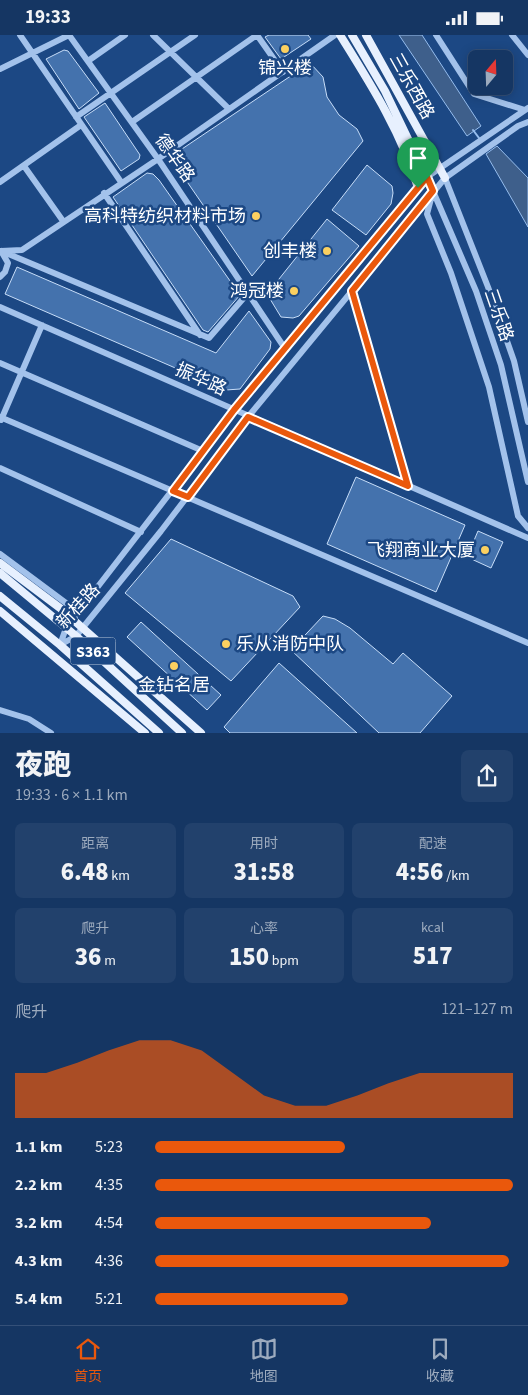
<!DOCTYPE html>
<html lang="zh">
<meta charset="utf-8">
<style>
:root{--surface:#153663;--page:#22416c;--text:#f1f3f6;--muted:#9dabbe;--line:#345078;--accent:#ea580c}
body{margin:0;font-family:"Source Sans 3","Noto Sans SC",sans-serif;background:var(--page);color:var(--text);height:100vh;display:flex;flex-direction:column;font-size:19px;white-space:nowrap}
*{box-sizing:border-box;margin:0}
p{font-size:16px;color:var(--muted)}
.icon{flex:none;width:28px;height:28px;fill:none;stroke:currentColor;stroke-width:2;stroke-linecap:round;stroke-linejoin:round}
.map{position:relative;height:698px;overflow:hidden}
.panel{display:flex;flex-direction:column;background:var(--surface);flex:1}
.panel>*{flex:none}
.needle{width:32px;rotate:19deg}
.controls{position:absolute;left:468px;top:15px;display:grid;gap:10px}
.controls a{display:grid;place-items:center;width:45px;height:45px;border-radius:8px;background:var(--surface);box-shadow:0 2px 12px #0003,0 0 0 1px var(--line);font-size:25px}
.pin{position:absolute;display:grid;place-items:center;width:42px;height:42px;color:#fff;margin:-51px -21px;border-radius:50% 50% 50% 0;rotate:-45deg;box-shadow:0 0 5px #0007}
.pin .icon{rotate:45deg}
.round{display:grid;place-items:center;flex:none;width:52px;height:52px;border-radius:8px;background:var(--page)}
.overview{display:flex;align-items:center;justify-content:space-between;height:85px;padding:0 15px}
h1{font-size:28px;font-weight:800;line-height:38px}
.figures{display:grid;grid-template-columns:repeat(3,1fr);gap:8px;height:85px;padding:5px 15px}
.figures div{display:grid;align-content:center;border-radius:8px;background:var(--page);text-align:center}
.figures b{font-size:25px;font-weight:800}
.figures small{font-size:14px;font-weight:400}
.figures p{font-size:14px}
.chart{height:140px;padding:10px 15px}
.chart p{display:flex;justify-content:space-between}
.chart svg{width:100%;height:90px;margin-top:5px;fill:var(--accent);opacity:.7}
ul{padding:0 15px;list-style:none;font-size:16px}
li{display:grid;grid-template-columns:80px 60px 1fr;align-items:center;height:38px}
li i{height:12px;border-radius:6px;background:var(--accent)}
.status{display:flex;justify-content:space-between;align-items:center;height:35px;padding:0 25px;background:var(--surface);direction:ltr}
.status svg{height:14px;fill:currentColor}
.tab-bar{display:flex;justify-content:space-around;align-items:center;height:70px;border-top:1px solid var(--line);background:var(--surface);font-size:14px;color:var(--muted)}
.tab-bar a{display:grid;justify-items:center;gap:2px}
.tab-bar .on{color:var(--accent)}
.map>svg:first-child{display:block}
.water{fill:#3e5f8b;stroke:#96bded}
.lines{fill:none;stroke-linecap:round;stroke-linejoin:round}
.stream{stroke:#96bded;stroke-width:2}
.building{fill:#4472ad;stroke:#c7ddf8}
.minor{stroke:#a3c2eb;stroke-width:6}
.major{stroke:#e7f0fe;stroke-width:8}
.route-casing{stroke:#fff;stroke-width:10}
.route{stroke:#ea580c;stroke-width:6}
.poi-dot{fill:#fbd060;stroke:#1c4884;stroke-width:2}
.labels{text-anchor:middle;stroke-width:5;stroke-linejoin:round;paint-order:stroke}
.shield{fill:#1c4884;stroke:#bbc8da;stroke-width:1}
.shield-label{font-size:16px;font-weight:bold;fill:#fff}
.poi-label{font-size:18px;fill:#fff;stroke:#1c4884;text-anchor:end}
.street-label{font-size:18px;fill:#fff;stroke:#1c4884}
</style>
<div class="status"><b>19:33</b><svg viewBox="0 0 49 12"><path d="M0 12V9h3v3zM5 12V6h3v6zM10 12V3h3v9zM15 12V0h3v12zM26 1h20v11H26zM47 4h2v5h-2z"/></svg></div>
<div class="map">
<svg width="528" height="698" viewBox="0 0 528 698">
<rect width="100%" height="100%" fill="#1c4884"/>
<path class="water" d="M399,0H422L481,91L467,101Z
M497,111L528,143V192L486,119Z"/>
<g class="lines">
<path class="stream" d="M473,95L479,103"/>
</g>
<path class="building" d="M269,0H308L311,4L281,24L265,2Z
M64,15L68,16L99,58L79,74L46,24Z
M310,28L323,42L327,62L339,80L357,94L363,106L252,241L170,122Z
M105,68L140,120L139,124L121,136L84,82Z
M367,130L392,151L393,158L391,169L366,200L332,175Z
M147,138L153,139L159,145L240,260L208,297L203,295L113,162Z
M327,184L359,211L299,281L293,283L281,282L267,259Z
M17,232L216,318L249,276L271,307L270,314L240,354L226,355L5,259Z
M356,442L465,490L436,557L327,509Z
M478,496L503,507L491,533L467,522Z
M171,504L293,561L300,572L231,646L125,558Z
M323,581L335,584L350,593L393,629L403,618L452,661L420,698H379L291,615Z
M141,587L221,660L207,675L127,602Z
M279,628L357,698H230L224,692Z"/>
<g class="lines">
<path class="minor" d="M20,0L121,147
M69,0L158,124L286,315
M153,0L229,74
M257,0L283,37
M436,0L474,59L525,75
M512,0L528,20
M88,26L125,0
M0,34L69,0
M76,82L195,0
M132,87L257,0
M24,131L63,186
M445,143L488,252L514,326L528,387
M0,147L81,90
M433,156L476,256L501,330L528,447
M104,158L200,300
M432,160L427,179L451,238L489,352L518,481L528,493
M1,216L22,215L158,124L335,0
M6,218L209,303L248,258
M0,242L5,237L8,228L1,216
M351,256L408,451
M0,272L528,503
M0,328L203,416
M0,382L528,608
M1,385L42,290
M0,433L141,497
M0,519L78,577
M60,610L66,593L234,375L427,142L528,73
M60,610L76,601L161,496L248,382L445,143L518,91L528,87
M0,675L29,684L51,698"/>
<path class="major" d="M340,0C370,48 402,98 418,153
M352,0L385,56L433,156
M366,0L445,143
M0,528L60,573L201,698
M0,538L76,601L182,698
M0,561L60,610L159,698
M0,576L145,698"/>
</g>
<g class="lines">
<defs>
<path id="route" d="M427,142L433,156L352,256L408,451L248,382L188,462L173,456L234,375Z"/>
</defs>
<use href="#route" class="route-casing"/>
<use href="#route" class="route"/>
</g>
<g class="poi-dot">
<circle cx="285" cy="14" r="5"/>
<circle cx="256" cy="181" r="5"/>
<circle cx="327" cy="216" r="5"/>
<circle cx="294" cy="256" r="5"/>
<circle cx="485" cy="515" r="5"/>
<circle cx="226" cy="609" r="5"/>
<circle cx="174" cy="631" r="5"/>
</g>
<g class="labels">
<rect class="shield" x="70.5" y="602.5" width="45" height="27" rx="4"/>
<g class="shield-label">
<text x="93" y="622">S363</text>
</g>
<g class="poi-label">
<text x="285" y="39" text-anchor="middle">锦兴楼</text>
<text x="246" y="187">高科特纺织材料市场</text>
<text x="317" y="222">创丰楼</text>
<text x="284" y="262">鸿冠楼</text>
<text x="475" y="521">飞翔商业大厦</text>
<text x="236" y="615" text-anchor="start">乐从消防中队</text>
<text x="174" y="656" text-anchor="middle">金钻名居</text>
</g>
<g class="street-label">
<text transform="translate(412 51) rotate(61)" y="6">三乐西路</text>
<text transform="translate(175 123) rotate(55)" y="6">德华路</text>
<text transform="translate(499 280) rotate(71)" y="6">三乐路</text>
<text transform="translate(201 344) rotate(24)" y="6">振华路</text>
<text transform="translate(78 571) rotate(-47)" y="6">新桂路</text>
</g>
</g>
</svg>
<div class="controls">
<a><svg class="needle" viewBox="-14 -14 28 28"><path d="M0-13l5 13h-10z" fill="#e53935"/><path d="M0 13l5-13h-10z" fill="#9dabbe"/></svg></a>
</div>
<div class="pin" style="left:418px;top:153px;background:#1e9e55"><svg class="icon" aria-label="arrive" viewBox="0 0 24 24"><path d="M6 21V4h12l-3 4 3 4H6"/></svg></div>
</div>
<section class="panel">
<div class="overview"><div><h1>夜跑</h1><p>19:33 · 6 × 1.1 km</p></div><a class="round"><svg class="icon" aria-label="share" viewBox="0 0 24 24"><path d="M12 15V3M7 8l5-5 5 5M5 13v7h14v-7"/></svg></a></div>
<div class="figures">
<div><p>距离</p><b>6.48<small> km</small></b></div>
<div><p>用时</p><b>31:58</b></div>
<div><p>配速</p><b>4:56<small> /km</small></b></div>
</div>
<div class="figures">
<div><p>爬升</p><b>36<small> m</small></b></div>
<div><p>心率</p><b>150<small> bpm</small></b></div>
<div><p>kcal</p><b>517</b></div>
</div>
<div class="chart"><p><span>爬升</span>121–127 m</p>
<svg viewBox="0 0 160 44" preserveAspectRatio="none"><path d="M0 44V22L10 22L20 17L30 11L40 6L50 6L60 11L70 22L80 33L90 38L100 38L110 33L120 27L130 22L140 22L150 22L160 22V44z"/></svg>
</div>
<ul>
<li><b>1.1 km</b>5:23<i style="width:53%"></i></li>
<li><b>2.2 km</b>4:35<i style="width:100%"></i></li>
<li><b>3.2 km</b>4:54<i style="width:77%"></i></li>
<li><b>4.3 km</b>4:36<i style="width:99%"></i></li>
<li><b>5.4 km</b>5:21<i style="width:54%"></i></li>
</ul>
</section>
<nav class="tab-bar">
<a class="on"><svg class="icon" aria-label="home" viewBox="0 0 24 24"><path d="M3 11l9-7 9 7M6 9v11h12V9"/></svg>首页</a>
<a><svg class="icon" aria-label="map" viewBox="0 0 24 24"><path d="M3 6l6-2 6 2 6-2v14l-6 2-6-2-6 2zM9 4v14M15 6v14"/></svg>地图</a>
<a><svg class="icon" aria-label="saved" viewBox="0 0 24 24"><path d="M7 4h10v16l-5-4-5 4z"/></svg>收藏</a>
</nav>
